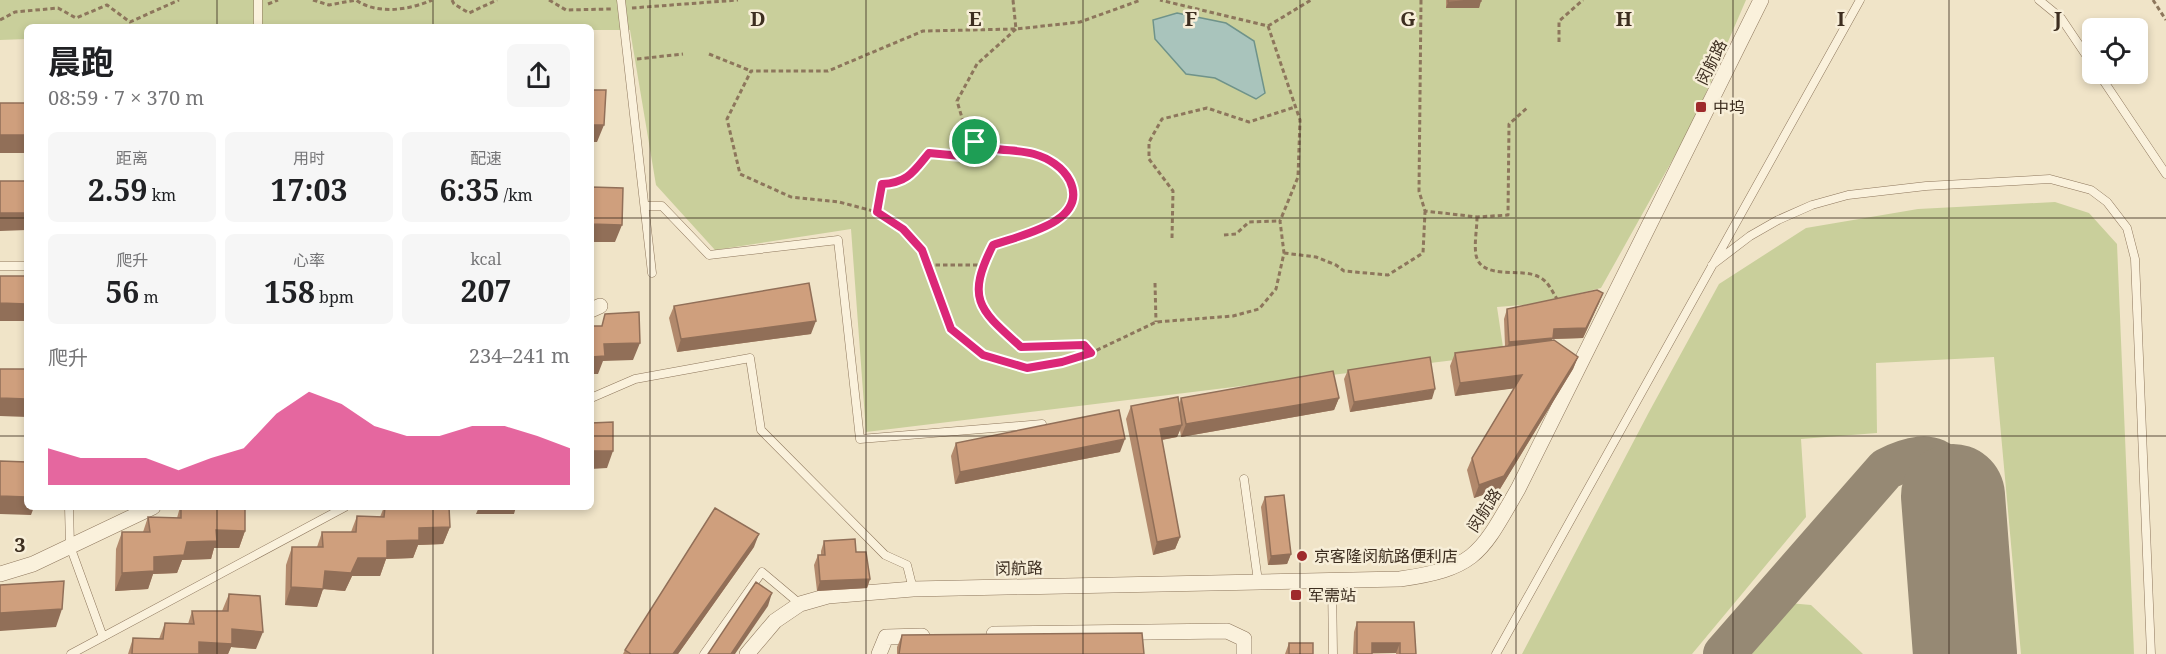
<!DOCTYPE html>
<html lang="zh">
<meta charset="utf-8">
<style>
:root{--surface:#fff;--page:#f6f6f6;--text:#202124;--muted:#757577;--accent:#db2777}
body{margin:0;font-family:"Noto Serif","Noto Sans SC",serif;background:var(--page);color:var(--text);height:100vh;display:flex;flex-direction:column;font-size:22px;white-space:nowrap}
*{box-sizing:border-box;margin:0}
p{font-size:20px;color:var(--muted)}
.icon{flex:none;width:33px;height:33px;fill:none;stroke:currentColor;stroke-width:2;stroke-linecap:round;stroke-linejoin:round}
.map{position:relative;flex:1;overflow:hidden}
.drawer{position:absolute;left:24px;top:24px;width:570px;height:486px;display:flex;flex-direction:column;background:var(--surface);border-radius:9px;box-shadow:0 3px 9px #0003}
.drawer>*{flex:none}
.controls{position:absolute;left:2082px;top:18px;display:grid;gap:12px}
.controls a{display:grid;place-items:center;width:66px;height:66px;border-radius:9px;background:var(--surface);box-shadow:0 3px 9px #0003;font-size:30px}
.pin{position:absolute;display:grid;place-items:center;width:51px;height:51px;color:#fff;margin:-26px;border:3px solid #fff;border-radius:50%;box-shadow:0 2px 6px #0007}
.round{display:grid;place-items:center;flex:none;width:63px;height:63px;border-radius:9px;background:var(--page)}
.head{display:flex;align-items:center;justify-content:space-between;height:102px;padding:0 24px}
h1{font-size:33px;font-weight:700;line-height:45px}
.stats{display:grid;grid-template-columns:repeat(3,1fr);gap:9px;height:102px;padding:6px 24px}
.stats div{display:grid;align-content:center;border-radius:9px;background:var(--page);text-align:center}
.stats b{font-size:30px;font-weight:700}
.stats small{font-size:16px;font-weight:400}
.stats p{font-size:16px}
.chart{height:168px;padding:12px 24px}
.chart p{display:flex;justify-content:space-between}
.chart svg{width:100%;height:108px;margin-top:6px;fill:var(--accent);opacity:.7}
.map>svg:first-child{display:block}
.green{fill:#c9cf9b}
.water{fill:#a9c4bc;stroke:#6f938a;stroke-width:1.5}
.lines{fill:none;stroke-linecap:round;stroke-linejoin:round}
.taxiway{stroke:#968974;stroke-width:42}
.runway{stroke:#968974;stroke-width:104}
.lane-casing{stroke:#8d765c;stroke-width:9}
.street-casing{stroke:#8d765c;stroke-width:16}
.path{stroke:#8d765c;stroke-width:3;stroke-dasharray:4.5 3;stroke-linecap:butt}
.lane{stroke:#faf1dc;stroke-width:8}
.street{stroke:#faf1dc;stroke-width:15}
.wall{fill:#b2896c}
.shaded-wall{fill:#916f58}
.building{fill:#cf9f7d;stroke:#916f58;stroke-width:1.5}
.route-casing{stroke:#fff;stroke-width:12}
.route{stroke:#db2777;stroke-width:8}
.grid{fill:none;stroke:#3d2e20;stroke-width:1.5;stroke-opacity:0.55}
.poi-dot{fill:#9e2a2b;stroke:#f7eed8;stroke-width:2}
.labels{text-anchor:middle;stroke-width:5;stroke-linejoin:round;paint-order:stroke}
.street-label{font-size:16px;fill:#3d2e20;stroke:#f7eed8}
.poi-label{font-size:16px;fill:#3d2e20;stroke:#f7eed8;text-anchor:start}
.grid-label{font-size:20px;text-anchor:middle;font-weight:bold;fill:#3d2e20;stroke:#f7eed8;stroke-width:5;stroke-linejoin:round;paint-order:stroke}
</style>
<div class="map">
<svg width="2166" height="654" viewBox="0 0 2166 654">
<rect width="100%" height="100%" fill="#f0e4c8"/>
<path class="green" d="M0,0H1746L1692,125L1601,288L1536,304L1497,307L1504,354L866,432L851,229L715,250L656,185L630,30H591V27H27V39L0,40Z
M2055,202L2089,213L2117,244L2134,654H2021L1994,357L1876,363L1877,433L1801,439L1806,517L1692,654H1522L1649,412L1719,284L1806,228L1918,209Z
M1789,603L1811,605L1863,654H1738L1778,608Z"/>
<path class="water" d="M1177,13L1226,23L1254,41L1265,93L1256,99L1215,78L1186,74L1155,39L1153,20Z"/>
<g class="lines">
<path class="taxiway" d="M1724,654L1886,469C1904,460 1936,447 1948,472C1951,478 1951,489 1953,496"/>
<path class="runway" d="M1953,496L1965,654"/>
<defs>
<path id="lane" d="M258,0V27
M621,0L652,273
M2039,0L2061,18L2092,64
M2099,74L2166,174
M645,206H662L709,255L838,240L860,439L1042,424
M1712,265L1750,236L1778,220L1812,205L1848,195L1926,186L2050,179L2091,190L2107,202L2127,228L2135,259L2151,654
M0,266H27
M591,398L635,379L750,358L761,430L885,555L907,565L913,589
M1244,479L1258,581
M69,507L70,546L103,637
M1332,581L1333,654
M71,654L345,507
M704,654L762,572L800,604
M1496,654L1860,0"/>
<path id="street" d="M591,310L600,306
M0,574L33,564L153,507
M994,634L1227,631L1244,639V654
M747,654L775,621L800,604L828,596L913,589L1400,579C1477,568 1481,553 1518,489L1761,0
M879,654L886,637L922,636"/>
</defs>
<use href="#lane" class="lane-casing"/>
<use href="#street" class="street-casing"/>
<path class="path" d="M313,0L329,5L356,0C377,15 409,10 432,0
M452,0L454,4L469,13L497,0
M549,0L566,10L611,9
M1013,0L1016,29
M1421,0L1419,191L1425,211L1477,217L1508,215L1509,124L1528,107
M2153,0L2166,20
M268,4L278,0
M632,8L738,0
M0,20L15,12L58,8L76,18L107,5L130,22L179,0
M1268,26L1311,0
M1016,29L977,64L957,101L968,138C997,156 1007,146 1034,154C1049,159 1063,167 1070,181C1088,223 1021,235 993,245C965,299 980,310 1021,347L1084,345L1091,353L1156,322L1233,316L1259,309L1276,289L1284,253L1280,221L1298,177L1300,120L1268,26L1160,0
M1559,42V21L1583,0
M709,54L751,71
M637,59L683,54
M877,212L882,184C908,183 914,172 929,153L961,156L975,142
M1477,217C1477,229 1474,243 1476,255C1481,281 1522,267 1539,277C1548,281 1552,291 1557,299
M1224,235L1236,234L1249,222L1280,221
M1172,238L1173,191L1149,159V142L1162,119L1207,108L1249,122L1295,107
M1284,253L1316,257L1336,265L1344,271L1388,275L1423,253L1425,212
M928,265H983
M1155,283L1156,322
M1090,353L1062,362L1027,368L983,355L951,329L923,250L903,229L881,213L839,202L791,197L740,174L727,119L751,71H828L923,31L1016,29L1080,22L1141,0"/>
<use href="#lane" class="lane"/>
<use href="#street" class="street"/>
</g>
<path class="wall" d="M1446,0H1481L1479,8H1446Z
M1603,293L1599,303L1583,338L1552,339V340L1578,357L1573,369L1500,489L1474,498L1467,470L1472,458L1514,388L1455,396L1450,366L1455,353L1505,346L1504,319L1507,309Z
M674,306L811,334L677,352L669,318Z
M1348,370L1432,399L1350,412L1344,379Z
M1181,398H1339L1334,410L1181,437L1180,430L1177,437L1162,440L1180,537L1175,549L1153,555L1126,419L1131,406L1179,404Z
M956,443L1120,452L955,484L951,456Z
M1265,497L1291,554L1287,564L1268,565L1261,507Z
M180,507H245V531L239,548H214L211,559L182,560L177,573L153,574L148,589L115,591L116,549L122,532H143L148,517L177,518Z
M384,507H449L450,527L443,544L418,545L413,558L386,559L380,576H352L345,591L323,589L317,607L285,605L286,565L292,547H317L322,532H351L357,516L380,517Z
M824,541L856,552L870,579L867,588L817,591L814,565L818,555H821V551Z
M754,547L678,654H623L625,650Z
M229,594L256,649L231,647L228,654H128L133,638L159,639L165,623L188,624L192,611H222Z
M1357,622H1414L1416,654H1396V653L1353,654L1354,632Z
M902,635L1144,654H897V647Z
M1289,643L1313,654H1285Z"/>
<path class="shaded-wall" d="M1481,1L1479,8H1446L1448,2Z
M591,125H604L597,142H591Z
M0,135H27V153H0Z
M0,213H27V230L0,231Z
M591,224L622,225L615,242H591Z
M1603,293L1599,303L1583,338L1552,339L1549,348L1506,352L1509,342L1554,329Z
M0,303L27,304V321H0Z
M816,321L811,334L677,352L681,339Z
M640,343L633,360L603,361L598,374H591V357L604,344Z
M1578,357L1573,369L1500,489L1474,498L1479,485Z
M1522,375L1517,388L1455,396L1460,383Z
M1435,389L1432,399L1350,412L1354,402Z
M0,398L27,399V417L0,416Z
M1339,398L1334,410L1181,437L1186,424Z
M1182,425L1177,437L1155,441L1160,429Z
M1125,439L1120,452L955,484L960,472Z
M591,451H613L607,468L591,469Z
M0,496L27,497V507H34L31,515L0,514Z
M479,507H516L514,514H476Z
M450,527L443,544L418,545L413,558L386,559L380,576H352L345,591L323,589L317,607L285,605L291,587L325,571L358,558L387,541L419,528Z
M216,530L245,531L239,548H214L211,559L182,560L177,573L153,574L148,589L115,591L122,573L154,557Z
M759,534L754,547L678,654H673Z
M1180,537L1175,549L1153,555L1157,542Z
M1291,554L1287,564L1268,565L1271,556Z
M870,579L867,588L817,591L820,581Z
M772,593L768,606L735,654H731Z
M62,609L56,627L0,631V613Z
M232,629L263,632L256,649L231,647L228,654H195L199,642Z
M1372,643H1400L1396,653H1369Z"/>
<path class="building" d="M1448,0H1481V1L1448,2Z
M591,90H606L604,125H591Z
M0,103H27V135H0Z
M0,181H27V213H0Z
M591,187L623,188L622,225L591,224Z
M0,276H27V304L0,303Z
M809,283L816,321L681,339L674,306Z
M1597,290L1603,293L1586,328L1554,329L1553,338L1509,342L1507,309Z
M639,312L640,343L604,344L605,356L591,357V326H602L605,314Z
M1554,340L1578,357L1504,476L1479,485L1472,458L1522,375L1460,383L1455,353Z
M1430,357L1435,389L1354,402L1348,370Z
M0,369H27V399L0,398Z
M1333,371L1339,398L1186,424L1181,398Z
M1178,397L1182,425L1160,429L1180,537L1157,542L1131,406Z
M1119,410L1125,439L960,472L956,443Z
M613,422V451H591V423Z
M0,461L27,462V497L0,496Z
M1284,495L1291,554L1271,556L1265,497Z
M181,507H245V531L216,530L217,541L187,542L184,555L154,557V571L122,573V532H150L148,517L181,518Z
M385,507H449L450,527L419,528V540L387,541V558H358L351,573L325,571L323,589L291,587L292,547H323L322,532H356L357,516L384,517Z
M715,508L759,534L673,654H631L625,650Z
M855,539L856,552H866L870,579L820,581L818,555H825L824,541Z
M64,581L62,609L0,613V585Z
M756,582L772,593L731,654H708Z
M229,594L260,596L263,632L232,629V644L199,642V654H132L133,638L163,639L165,623L194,624L192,611H228Z
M1357,622H1414L1416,654H1400V643H1372V654H1357Z
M1142,633L1144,654H899L902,635Z
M1289,643H1313V654H1289Z"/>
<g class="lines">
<defs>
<path id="route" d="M975,142C994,153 1013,148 1034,154C1048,158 1063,167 1070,181C1089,222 1021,235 993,245C965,300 980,310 1021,347L1084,345L1091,353L1062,362L1027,368L983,355L951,329L922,250L903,229L877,212L882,184C908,183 914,171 929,153L961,156Z"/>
</defs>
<use href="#route" class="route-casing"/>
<use href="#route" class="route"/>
</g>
<path class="grid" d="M217,0V27M433,0V27M650,0V654M866,0V654M1083,0V654M1300,0V654M1516,0V654M1733,0V654M1949,0V654M0,218H27M591,218H2166M0,436H27M591,436H2166M217,507V654M433,507V654"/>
<g class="poi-dot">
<rect x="1695" y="101" width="12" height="12" rx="3"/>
<circle cx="1302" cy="556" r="6"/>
<rect x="1290" y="589" width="12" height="12" rx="3"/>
</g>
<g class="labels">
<g class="street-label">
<text transform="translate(1711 62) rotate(-64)" y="6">闵航路</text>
<text transform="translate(1484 510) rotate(-57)" y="6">闵航路</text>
<text transform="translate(1019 568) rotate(-1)" y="6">闵航路</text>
</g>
<g class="poi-label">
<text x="1713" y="113">中坞</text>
<text x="1314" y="562">京客隆闵航路便利店</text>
<text x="1308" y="601">军需站</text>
</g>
</g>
<g class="grid-label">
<text x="758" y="26">D</text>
<text x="975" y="26">E</text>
<text x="1191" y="26">F</text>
<text x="1408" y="26">G</text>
<text x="1624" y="26">H</text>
<text x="1841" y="26">I</text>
<text x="2058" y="26">J</text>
<text x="20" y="552">3</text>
</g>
</svg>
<div class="controls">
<a><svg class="icon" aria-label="locate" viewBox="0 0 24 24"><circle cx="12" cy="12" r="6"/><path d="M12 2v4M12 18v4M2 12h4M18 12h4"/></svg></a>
</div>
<div class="pin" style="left:975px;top:142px;background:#1e9e55"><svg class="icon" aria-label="arrive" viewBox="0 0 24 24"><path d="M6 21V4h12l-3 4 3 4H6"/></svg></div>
<section class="drawer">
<div class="head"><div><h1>晨跑</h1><p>08:59 · 7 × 370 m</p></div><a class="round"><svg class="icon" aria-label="share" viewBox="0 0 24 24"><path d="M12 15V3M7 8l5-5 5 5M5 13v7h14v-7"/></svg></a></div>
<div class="stats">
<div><p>距离</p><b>2.59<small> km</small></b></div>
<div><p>用时</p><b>17:03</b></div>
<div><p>配速</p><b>6:35<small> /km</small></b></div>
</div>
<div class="stats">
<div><p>爬升</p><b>56<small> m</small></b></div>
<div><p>心率</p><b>158<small> bpm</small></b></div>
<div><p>kcal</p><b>207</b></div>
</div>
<div class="chart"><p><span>爬升</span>234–241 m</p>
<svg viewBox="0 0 160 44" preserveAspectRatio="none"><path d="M0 44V29L10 33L20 33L30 33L40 38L50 33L60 29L70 15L80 6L90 11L100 20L110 24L120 24L130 20L140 20L150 24L160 29V44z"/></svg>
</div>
</section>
</div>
